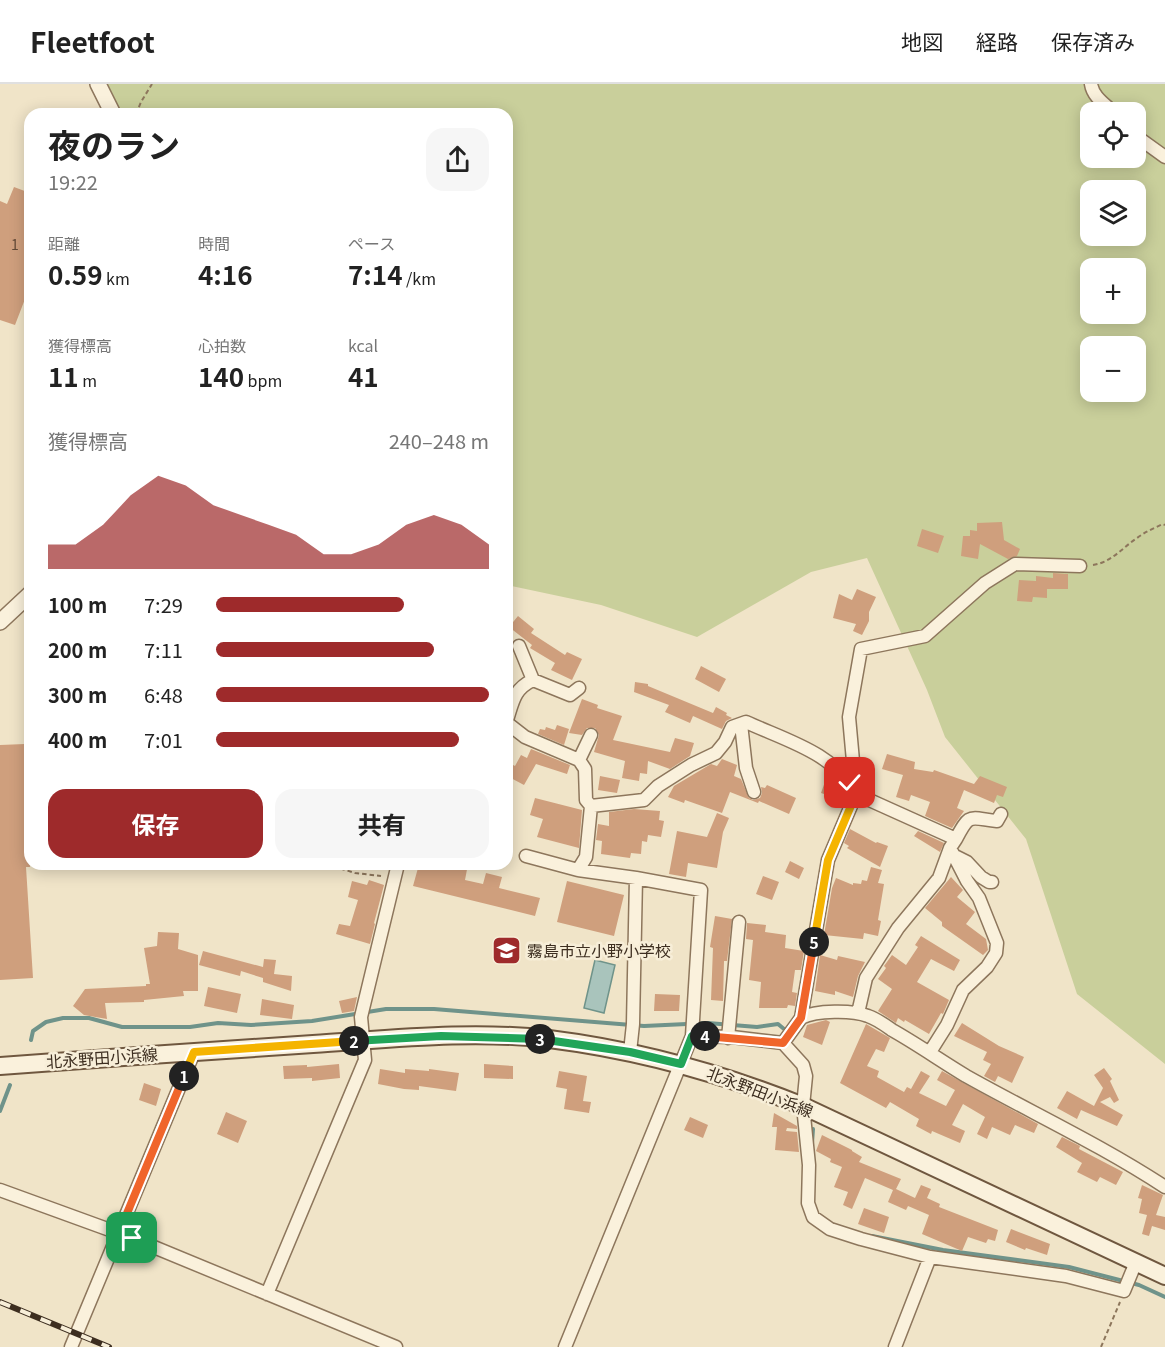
<!DOCTYPE html>
<html lang="ja">
<meta charset="utf-8">
<style>
:root{--surface:#fff;--page:#f6f6f6;--text:#222;--muted:#767676;--line:#e0e0e0;--accent:#9e2a2b}
body{margin:0;font-family:Georgia,"Noto Sans JP",serif;background:var(--page);color:var(--text);height:100vh;display:flex;flex-direction:column;font-size:22px;white-space:nowrap}
*{box-sizing:border-box;margin:0}
p{font-size:20px;color:var(--muted)}
.icon{flex:none;width:33px;height:33px;fill:none;stroke:currentColor;stroke-width:2;stroke-linecap:round;stroke-linejoin:round}
.map{position:relative;flex:1;overflow:hidden}
.side{position:absolute;left:24px;top:24px;width:489px;height:762px;display:flex;flex-direction:column;background:var(--surface);border-radius:18px;box-shadow:0 3px 15px #0003}
.side>*{flex:none}
.controls{position:absolute;left:1080px;top:18px;display:grid;gap:12px}
.controls a{display:grid;place-items:center;width:66px;height:66px;border-radius:12px;background:var(--surface);box-shadow:0 3px 15px #0003;font-size:30px}
.pin{position:absolute;display:grid;place-items:center;width:51px;height:51px;color:#fff;margin:-26px;border-radius:12px;box-shadow:0 3px 9px #0006}
.km{position:absolute;width:30px;height:30px;margin:-15px;border-radius:50%;background:#222;color:#fff;font-size:16px;line-height:30px;text-align:center}
.round{display:grid;place-items:center;flex:none;width:63px;height:63px;border-radius:18px;background:var(--page)}
.head{display:flex;align-items:center;justify-content:space-between;height:102px;padding:0 24px}
h1{font-size:33px;font-weight:700;line-height:45px}
.figures{display:grid;grid-template-columns:repeat(3,1fr);gap:9px;height:102px;padding:6px 24px}
.figures div{display:grid;align-content:center}
.figures b{font-size:26px;font-weight:700}
.figures small{font-size:16px;font-weight:400}
.figures p{font-size:16px}
.chart{height:168px;padding:12px 24px}
.chart p{display:flex;justify-content:space-between}
.chart svg{width:100%;height:108px;margin-top:6px;fill:var(--accent);opacity:.7}
.action{display:flex;gap:12px;margin-top:auto;padding:12px 24px}
.action a{flex:1;height:69px;border-radius:18px;background:var(--accent);color:#fff;font-size:24px;font-weight:700;line-height:69px;text-align:center}
.action a+a{background:var(--page);color:var(--text)}
ul{padding:0 24px;list-style:none;font-size:20px}
li{display:grid;grid-template-columns:96px 72px 1fr;align-items:center;height:45px}
li i{height:15px;border-radius:8px;background:var(--accent)}
header{display:flex;align-items:center;gap:36px;box-sizing:border-box;height:84px;padding:0 30px;background:var(--surface);border-bottom:2px solid var(--line)}
header strong{font-size:28px}
nav{display:flex;gap:33px;margin-inline-start:auto;font-size:21px}
.map>svg:first-child{display:block}
.green{fill:#c9cf9b;fill-rule:evenodd}
.water{fill:#a9c4bc;stroke:#6f938a;stroke-width:1.5}
.lines{fill:none;stroke-linecap:round;stroke-linejoin:round}
.stream{stroke:#6f938a;stroke-width:4}
.building{fill:#cf9f7d}
.minor-casing{stroke:#8d765c;stroke-width:15}
.tertiary-casing{stroke:#8d765c;stroke-width:18}
.secondary-casing{stroke:#6f573f;stroke-width:20}
.path{stroke:#8d765c;stroke-width:2;stroke-dasharray:4.5 3;stroke-linecap:butt}
.minor{stroke:#faf1dc;stroke-width:12}
.tertiary{stroke:#faf1dc;stroke-width:15}
.secondary{stroke:#faf1dc;stroke-width:16}
.rail-casing{stroke:#3d2e20;stroke-width:6}
.rail{stroke:#f7eed8;stroke-width:4;stroke-dasharray:11;stroke-linecap:butt}
.split-1-casing{stroke:#fff;stroke-width:12}
.split-2-casing{stroke:#fff;stroke-width:12}
.split-3-casing{stroke:#fff;stroke-width:12}
.split-4-casing{stroke:#fff;stroke-width:12}
.split-5-casing{stroke:#fff;stroke-width:12}
.split-6-casing{stroke:#fff;stroke-width:12}
.split-1{stroke:#f0652b;stroke-width:8}
.split-2{stroke:#f5b400;stroke-width:8}
.split-3{stroke:#22a559;stroke-width:8}
.split-4{stroke:#22a559;stroke-width:8}
.split-5{stroke:#f0652b;stroke-width:8}
.split-6{stroke:#f5b400;stroke-width:8}
.labels{text-anchor:middle;stroke-width:5;stroke-linejoin:round;paint-order:stroke}
.number-label{font-size:14px;fill:#624a37}
.poi-label{font-size:16px;fill:#3d2e20;stroke:#f7eed8;text-anchor:start}
.street-label{font-size:16px;fill:#3d2e20;stroke:#f7eed8}
</style>
<header>
<strong>Fleetfoot</strong>
<nav><a>地図</a><a>経路</a><a>保存済み</a></nav>
</header>
<div class="map">
<svg width="1165" height="1263" viewBox="0 0 1165 1263">
<rect width="100%" height="100%" fill="#f0e4c8"/>
<path class="green" d="M107,0H1165V980L1077,910L1026,755L945,653L927,606L867,474L811,488L697,553L601,521L507,501V30H122ZM1090,28H1136V74H1090ZM1090,106H1136V152H1090ZM1090,184H1136V230H1090ZM1090,262H1136V308H1090Z"/>
<path class="water" d="M595,876L615,881L604,929L584,924Z"/>
<g class="lines">
<path class="stream" d="M31,956L33,947L46,938L63,934H89L122,943H190L218,939L251,941L312,937L386,925H434L644,942L708,939L757,943L778,940L784,945
M0,1027L10,1001
M812,1059L813,1045
M872,1152L943,1166L1069,1183L1139,1201L1165,1213"/>
</g>
<path class="building" d="M14,103L30,109V202L15,241L0,236V117L7,120Z
M1002,438L1004,456L1020,465L1017,472L1008,475L980,460L978,475L961,472L963,452H970V446L977,447V439Z
M922,445L944,452L938,469L917,462Z
M1053,489L1068,490V505H1047V514L1033,513L1032,518L1017,517L1019,496L1036,497V492L1053,494Z
M857,505L876,513L869,528V537L862,551L853,547L856,540L833,534L839,510L852,516Z
M518,532L534,545L531,549L565,571L567,568L582,575L572,596L551,586L555,579L530,564L532,561L509,543Z
M701,582L726,595L719,608L695,595Z
M635,598L648,600V602L713,629L716,623L727,629L726,631L732,634L726,637L722,645L693,632L690,639L665,628L669,621L634,608Z
M582,615L598,621L597,624L622,632L613,656L670,668L675,654L694,659L690,672L670,685L648,677L647,690L640,689L639,697L622,694L625,677L594,668L599,651L595,644H587L582,651L569,649Z
M557,641L569,645L564,661L538,650L540,645L545,646L546,643L555,646Z
M25,660L30,783H26L33,894L0,896V661Z
M531,665L570,681L567,690L536,680L524,701L507,692L513,681L515,682L521,671L527,674Z
M887,670L915,678L914,685L933,688L934,686L974,700L980,692L1007,703L1003,713L997,711L994,719L964,706L957,724L964,727L952,744L925,732L930,718L911,711L909,717L896,713L903,691L882,685Z
M722,675L737,681L734,692L741,695L749,714L753,716L760,714L762,709L761,703L765,704L767,701L796,714L789,730L759,717L758,719L730,708L722,729L685,716L684,719L668,713L674,702L711,680L717,682Z
M600,692L620,696L617,709L598,706Z
M826,695L840,701L845,708L842,716L821,709Z
M535,714L582,726L579,764L537,753L543,735L530,731Z
M634,725L660,727L659,736L664,737L661,753L648,751L647,758L642,757L641,770L631,769L630,774L601,770L602,757L596,756L598,740L609,742V728Z
M717,729L729,734L723,748L717,784L688,779L686,793L669,790L677,747L707,753Z
M850,745L876,759L877,758L888,762L880,783L847,764L849,762L844,759Z
M918,747L944,759L940,768L914,752Z
M790,777L804,784L799,795L785,788Z
M428,780H468L465,796L483,800L486,789L502,793L499,804L540,814L535,832L413,802L418,784L427,786Z
M871,783L882,786L878,799L884,800L878,836L881,837L878,852L864,849L863,855L824,851L832,804L836,794L853,801V799L861,800L862,796L867,797Z
M763,792L779,798L772,816L756,810Z
M951,793L963,806L957,813L975,828L966,840L986,855L988,866L983,871L942,842V838L925,824Z
M369,796L384,801L374,839L375,840L370,860L336,850L339,840L350,842L358,816L348,813L352,797L367,801Z
M567,797L624,811L614,852L557,838Z
M715,832L732,835L727,877H724L723,917L711,916L713,864L710,863Z
M747,839L766,841L765,848L786,851L785,864L804,867L801,886H795L792,908L797,909L795,922L788,921L787,924H759L761,898L749,896L753,856L746,855Z
M158,848L179,849L178,865L198,871V907H183L184,912L144,916V918L105,919L107,935L84,931L73,922L85,905L146,902V900H150L144,864L157,862Z
M921,852L960,876L954,887L931,875L917,898L949,916L943,930L941,929L929,950L905,936L904,938L898,934L896,939L878,927L892,905L878,895L886,884L884,882L892,871L906,881L918,863L915,861Z
M203,867L263,883L264,875L276,876L274,890L292,892L291,907L263,898V894L241,887L240,892L199,881Z
M820,871L837,876L838,872L865,878L858,892L853,913L835,907V911L815,907Z
M208,903L241,910L237,929L204,922Z
M655,910L680,911L679,927H654Z
M357,913L354,927L342,929L339,917Z
M262,915L294,921L292,935L260,931Z
M826,936L830,938L822,961L803,953L807,941Z
M962,939L999,962L1024,973L1012,999L998,992L995,998L984,992L991,980L983,976L987,968L954,952Z
M866,940L890,954L884,968L876,965L867,982L879,987L877,993L904,1008L907,1003L911,1005L921,987L930,992L919,1009L946,1022L955,1006L937,996L942,987L1038,1040L1034,1049L1015,1041L1010,1051L992,1043L987,1055L977,1050L985,1033L963,1020L952,1041L965,1047L960,1059L932,1047L931,1050L916,1042L919,1035L890,1018L886,1024L840,999Z
M339,980L340,994L312,997V994L284,995L283,982L307,981V983Z
M484,980L513,982V995L484,994Z
M1104,984L1112,995L1110,997L1119,1016L1114,1019L1110,1013L1100,1018L1123,1031L1117,1042L1081,1026L1077,1035L1057,1024L1067,1007L1094,1022L1103,1004L1094,991Z
M380,985L405,989V985L429,987V985L459,989L456,1007L419,1002V1006L404,1005L378,1000Z
M559,987L587,992L583,1017L591,1018L589,1029L564,1025L567,1005L556,1003Z
M144,999L161,1005L156,1022L139,1016Z
M226,1028L247,1037L238,1059L217,1050Z
M774,1029L797,1042V1045L787,1044L786,1047L797,1048L799,1068L775,1066L777,1043H772Z
M690,1033L708,1041L703,1054L684,1046Z
M822,1051L852,1066V1067L862,1073L859,1078L901,1095L896,1105L915,1114L921,1101L931,1105L927,1114L940,1120L939,1123L998,1146L995,1157L988,1155L986,1159L968,1153L962,1167L922,1150L929,1131L908,1122L906,1126L888,1118L893,1106L865,1094L852,1125L843,1121L848,1108L834,1103L842,1083L830,1078L831,1075L816,1067Z
M1062,1053L1080,1062L1079,1065L1123,1088L1116,1101L1100,1093L1097,1098L1077,1088L1082,1079L1056,1063Z
M1142,1101L1163,1111L1156,1131L1165,1133V1146L1152,1142L1149,1152L1142,1150L1147,1131L1139,1129L1142,1115L1138,1114Z
M864,1124L889,1133L884,1149L858,1140Z
M1011,1145L1050,1160L1047,1171L1026,1164L1025,1166L1006,1158Z"/>
<g class="lines">
<defs>
<path id="minor" d="M1091,0C1093,13 1105,20 1113,28
M1136,52L1165,73
M519,562L533,596
M507,636C513,617 514,605 533,596L570,611L579,604
M507,639L525,653L579,676L585,685L586,716L591,722L586,773L578,786
M741,640L746,684L754,708
M579,676L591,651
M591,722L644,716L658,702L691,681L716,669L725,658L732,643L746,638C785,656 835,669 856,710L956,755L950,764L939,794L898,844L866,894L858,929
M956,755C970,728 969,734 997,737L1001,730
M953,771L967,778L981,793L989,798H992
M526,772L578,786L636,794L701,806L692,952L565,1263
M801,934C816,926 853,926 868,932C877,935 885,941 892,946C917,960 941,977 966,992C1032,1029 1101,1061 1165,1103
M692,952L732,953L783,959L803,981L806,992L803,1022L809,1081L808,1119L813,1133L830,1145L861,1155L930,1173L1066,1192L1124,1207L1136,1178
M728,954L739,838
M783,959L801,934L828,776L856,710L849,633L861,565L925,552L985,499L1015,480L1080,482
M630,968L633,940L636,794
M930,968L947,941L963,906L987,883L996,869L997,859L979,814L967,797L950,764
M0,1106L132,1154L396,1263
M267,1210L365,976L361,933L398,780
M71,1263L194,968
M895,1263L930,1173"/>
<path id="tertiary" d="M98,0L113,30
M0,538L30,510"/>
<path id="secondary" d="M0,982C104,974 209,967 313,960C391,955 471,946 549,955C637,966 721,989 803,1022L1165,1192"/>
</defs>
<use href="#minor" class="minor-casing"/>
<use href="#tertiary" class="tertiary-casing"/>
<use href="#secondary" class="secondary-casing"/>
<path class="path" d="M136,30L141,18L152,0
M1093,481C1112,478 1122,464 1137,454C1145,448 1154,444 1163,440L1165,441
M326,780L355,789L381,792
M1101,1263L1120,1218"/>
<use href="#minor" class="minor"/>
<use href="#tertiary" class="tertiary"/>
<use href="#secondary" class="secondary"/>
<defs>
<path id="rail" d="M0,1218L109,1263"/>
</defs>
<use href="#rail" class="rail-casing"/>
<use href="#rail" class="rail"/>
</g>
<g class="lines">
<defs>
<path id="split-1" d="M132,1154L118,1151L184,992"/>
<path id="split-2" d="M184,992L194,968L354,957"/>
<path id="split-3" d="M354,957L441,952L540,955"/>
<path id="split-4" d="M540,955L630,968L681,980L692,952H705"/>
<path id="split-5" d="M705,952L783,959L801,934L814,858"/>
<path id="split-6" d="M814,858L828,776L856,710L850,699"/>
</defs>
<use href="#split-1" class="split-1-casing"/>
<use href="#split-2" class="split-2-casing"/>
<use href="#split-3" class="split-3-casing"/>
<use href="#split-4" class="split-4-casing"/>
<use href="#split-5" class="split-5-casing"/>
<use href="#split-6" class="split-6-casing"/>
<use href="#split-1" class="split-1"/>
<use href="#split-2" class="split-2"/>
<use href="#split-3" class="split-3"/>
<use href="#split-4" class="split-4"/>
<use href="#split-5" class="split-5"/>
<use href="#split-6" class="split-6"/>
</g>
<defs>
<symbol id="school-square" viewBox="-11 -11 22 22"><rect x="-9" y="-9" width="18" height="18" rx="4" fill="#9e2a2b" stroke="#f7eed8"/><path d="M0-5L7-2L0 1L-7-2ZM-4 1L0 2.5L4 1V4Q0 6-4 4Z" fill="#fff"/></symbol>
</defs>
<g fill-rule="evenodd">
<use href="#school-square" x="490" y="850" width="33" height="33"/>
</g>
<g class="labels">
<g class="number-label">
<text x="15" y="166">1</text>
</g>
<g class="poi-label">
<text x="527" y="873">霧島市立小野小学校</text>
</g>
<g class="street-label">
<text transform="translate(102 974) rotate(-4)" y="6">北永野田小浜線</text>
<text transform="translate(760 1008) rotate(21)" y="6">北永野田小浜線</text>
</g>
</g>
</svg>
<div class="controls">
<a><svg class="icon" aria-label="locate" viewBox="0 0 24 24"><circle cx="12" cy="12" r="6"/><path d="M12 2v4M12 18v4M2 12h4M18 12h4"/></svg></a>
<a><svg class="icon" aria-label="layers" viewBox="0 0 24 24"><path d="M12 4l9 5-9 5-9-5zM3 14l9 5 9-5"/></svg></a>
<a>+</a>
<a>−</a>
</div>
<div class="pin" style="left:132px;top:1154px;background:#1e9e55"><svg class="icon" aria-label="arrive" viewBox="0 0 24 24"><path d="M6 21V4h12l-3 4 3 4H6"/></svg></div>
<div class="pin" style="left:850px;top:699px;background:#d93025"><svg class="icon" aria-label="check" viewBox="0 0 24 24"><path d="M5 12l5 5 9-10"/></svg></div>
<b class="km" style="left:184px;top:992px">1</b>
<b class="km" style="left:354px;top:957px">2</b>
<b class="km" style="left:540px;top:955px">3</b>
<b class="km" style="left:705px;top:952px">4</b>
<b class="km" style="left:814px;top:858px">5</b>
<section class="side">
<div class="head"><div><h1>夜のラン</h1><p>19:22</p></div><a class="round"><svg class="icon" aria-label="share" viewBox="0 0 24 24"><path d="M12 15V3M7 8l5-5 5 5M5 13v7h14v-7"/></svg></a></div>
<div class="figures">
<div><p>距離</p><b>0.59<small> km</small></b></div>
<div><p>時間</p><b>4:16</b></div>
<div><p>ペース</p><b>7:14<small> /km</small></b></div>
</div>
<div class="figures">
<div><p>獲得標高</p><b>11<small> m</small></b></div>
<div><p>心拍数</p><b>140<small> bpm</small></b></div>
<div><p>kcal</p><b>41</b></div>
</div>
<div class="chart"><p><span>獲得標高</span>240–248 m</p>
<svg viewBox="0 0 160 44" preserveAspectRatio="none"><path d="M0 44V34L10 34L20 26L30 14L40 6L50 10L60 18L70 22L80 26L90 30L100 38L110 38L120 34L130 26L140 22L150 26L160 34V44z"/></svg>
</div>
<ul>
<li><b>100 m</b>7:29<i style="width:69%"></i></li>
<li><b>200 m</b>7:11<i style="width:80%"></i></li>
<li><b>300 m</b>6:48<i style="width:100%"></i></li>
<li><b>400 m</b>7:01<i style="width:89%"></i></li>
</ul>
<div class="action"><a>保存</a><a>共有</a></div>
</section>
</div>
